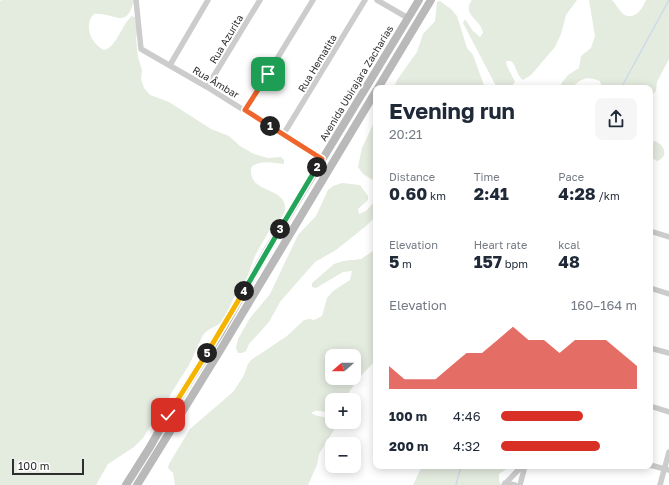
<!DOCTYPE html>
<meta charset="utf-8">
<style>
:root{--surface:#fff;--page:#f6f6f7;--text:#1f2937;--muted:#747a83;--accent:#d93025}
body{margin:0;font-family:"Golos Text",sans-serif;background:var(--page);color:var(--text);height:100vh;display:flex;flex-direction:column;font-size:15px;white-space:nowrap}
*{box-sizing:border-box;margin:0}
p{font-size:13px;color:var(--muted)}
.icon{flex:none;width:22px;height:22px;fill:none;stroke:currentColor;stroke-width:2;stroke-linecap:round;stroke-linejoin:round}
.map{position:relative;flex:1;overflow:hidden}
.sheet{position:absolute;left:373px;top:85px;width:280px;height:384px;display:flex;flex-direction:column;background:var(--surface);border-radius:8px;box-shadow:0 2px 10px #0003}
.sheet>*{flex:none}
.needle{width:26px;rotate:250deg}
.controls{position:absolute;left:325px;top:349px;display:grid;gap:8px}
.controls a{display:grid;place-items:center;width:36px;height:36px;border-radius:8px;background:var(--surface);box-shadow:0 2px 10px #0003;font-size:20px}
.scale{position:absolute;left:12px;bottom:10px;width:72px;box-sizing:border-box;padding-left:4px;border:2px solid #2f2f2f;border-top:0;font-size:11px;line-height:14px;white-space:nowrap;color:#2f2f2f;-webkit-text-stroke:3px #fff;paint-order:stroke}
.pin{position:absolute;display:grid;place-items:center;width:34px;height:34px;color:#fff;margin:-17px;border-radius:8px;box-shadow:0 2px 6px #0006}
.km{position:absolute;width:20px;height:20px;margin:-10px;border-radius:50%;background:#222;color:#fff;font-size:11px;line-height:20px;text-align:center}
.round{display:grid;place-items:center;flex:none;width:42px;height:42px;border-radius:8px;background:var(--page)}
.overview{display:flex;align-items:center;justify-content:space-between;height:68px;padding:0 16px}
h1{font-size:22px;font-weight:700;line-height:30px}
.metrics{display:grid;grid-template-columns:repeat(3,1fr);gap:6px;height:68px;padding:4px 16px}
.metrics div{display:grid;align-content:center}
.metrics b{font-size:17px;font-weight:700}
.metrics small{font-size:11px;font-weight:400}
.metrics p{font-size:11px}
.chart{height:112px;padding:8px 16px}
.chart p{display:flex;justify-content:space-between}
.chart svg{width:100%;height:72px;margin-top:4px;fill:var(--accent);opacity:.7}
ul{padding:0 16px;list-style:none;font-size:13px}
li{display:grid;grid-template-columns:64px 48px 1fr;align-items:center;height:30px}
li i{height:10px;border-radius:5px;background:var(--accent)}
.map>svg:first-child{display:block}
.green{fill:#e4ebdf;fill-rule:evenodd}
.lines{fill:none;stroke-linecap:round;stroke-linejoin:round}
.stream{stroke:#cddbe9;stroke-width:1.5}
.minor{stroke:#ccc;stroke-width:5.5}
.secondary{stroke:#b9b9b9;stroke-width:8}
.split-1-casing{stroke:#fff;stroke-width:8}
.split-2-casing{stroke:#fff;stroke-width:8}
.split-3-casing{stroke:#fff;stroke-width:8}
.split-4-casing{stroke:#fff;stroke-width:8}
.split-5-casing{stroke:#fff;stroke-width:8}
.split-6-casing{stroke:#fff;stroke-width:8}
.split-1{stroke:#f0652b;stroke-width:5}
.split-2{stroke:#f0652b;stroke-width:5}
.split-3{stroke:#22a559;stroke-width:5}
.split-4{stroke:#22a559;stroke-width:5}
.split-5{stroke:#f5b400;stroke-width:5}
.split-6{stroke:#f5b400;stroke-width:5}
.labels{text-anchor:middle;stroke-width:4;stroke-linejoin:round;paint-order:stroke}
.street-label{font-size:10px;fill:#2f2f2f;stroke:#fff}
</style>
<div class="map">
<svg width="669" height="485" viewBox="0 0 669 485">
<rect width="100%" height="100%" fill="#fff"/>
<path class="green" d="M2,0H134C127,31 114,12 94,14C83,25 91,44 104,50C117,47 121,25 132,16L136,18L138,28L136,38L138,57L142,70L141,79L144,88L150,95L169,102L211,129L229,136L240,146L254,154L268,158L281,157L284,160V164C274,163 258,159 251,168C249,194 282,186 285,206C287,216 274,224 269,231C265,238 261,245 257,252C252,261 250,272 245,281C241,288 235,294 232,302C229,307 228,313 224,319C219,327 209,327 203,335L189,365L143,438L134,447L108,464L96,485H0V1Z
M472,0H577L566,15L561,34L555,47L531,75L523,80C516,75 517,66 511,61H506L507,66L515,82L510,88H497L463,23L465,19L473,31L480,37L483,33C481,19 461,15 472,0Z
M589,0H612C616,4 618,9 622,13C633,22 642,10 646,0H669V59L657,82L656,91L650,98V88H602L600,81C577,72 581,88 563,88L561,84L568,75L579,68L581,56L591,48L595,36Z
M440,1L451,9L457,16L467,48L473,55L485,88H394L397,80L417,52L423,34L435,21L437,2Z
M376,118V182L363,174L358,167L362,148Z
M655,141C665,145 669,157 657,161L654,159L650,161V144Z
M342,183L360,185L368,196V200L358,209L359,214L366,211L376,200V216L366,226L336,250L315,262L280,302L269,322L249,344L246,351L242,353H238L236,348L238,339L250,318L270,294L298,235L316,216L328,190L333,186Z
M376,249V360L360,377L343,400H332V412C324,413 318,408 311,413C321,419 333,414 334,430L319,454L317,465L308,485H175L173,473L168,468L169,464L190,429L233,392L243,377L248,364L251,360L287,336L304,320L310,319L314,320L322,316L327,298L333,291L350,280L352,271L343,272L316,288L312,287V283L334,264L343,261L361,259ZM332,356H354V378H332Z
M422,466H511L499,474V480L501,485H413Z"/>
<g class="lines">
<path class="stream" d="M621,88L669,0
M456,485L461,466"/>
<path class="minor" d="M136,0L141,49L207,87L322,159
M377,0L408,18
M170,65L208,0
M207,87L260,0
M245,111L313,0
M283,135L365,0
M650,231L669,237
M650,288L669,294
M650,348L669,353
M650,406L669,412
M650,465L669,470
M505,483L515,485
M504,485L522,466
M520,485L525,466
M660,485L669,452"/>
<path class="secondary" d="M378,88L431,0
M126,485L150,447L168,415L221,332L268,249L419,0
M137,485L221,349L376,91"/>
</g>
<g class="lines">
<defs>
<path id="split-1" d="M268,74L245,110L270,126"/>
<path id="split-2" d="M270,126L322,159L317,167"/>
<path id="split-3" d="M280,229L317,167"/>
<path id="split-4" d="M244,291L280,229"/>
<path id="split-5" d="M207,353L244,291"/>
<path id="split-6" d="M168,415L207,353"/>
</defs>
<use href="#split-1" class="split-1-casing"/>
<use href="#split-2" class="split-2-casing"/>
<use href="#split-3" class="split-3-casing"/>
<use href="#split-4" class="split-4-casing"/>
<use href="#split-5" class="split-5-casing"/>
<use href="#split-6" class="split-6-casing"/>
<use href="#split-1" class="split-1"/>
<use href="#split-2" class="split-2"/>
<use href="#split-3" class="split-3"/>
<use href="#split-4" class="split-4"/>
<use href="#split-5" class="split-5"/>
<use href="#split-6" class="split-6"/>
</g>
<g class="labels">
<g class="street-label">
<text transform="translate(226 39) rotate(-59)" y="4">Rua Azurita</text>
<text transform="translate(317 63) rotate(-59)" y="4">Rua Hematita</text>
<text transform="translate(216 82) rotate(31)" y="4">Rua Âmbar</text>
<text transform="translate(356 83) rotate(-59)" y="4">Avenida Ubirajara Zacharias</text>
</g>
</g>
</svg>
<div class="controls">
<a><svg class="needle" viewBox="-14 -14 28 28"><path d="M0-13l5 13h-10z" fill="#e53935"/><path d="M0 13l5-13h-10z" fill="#747a83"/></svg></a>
<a>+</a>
<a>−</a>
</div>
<div class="scale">100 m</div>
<div class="pin" style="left:268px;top:74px;background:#1e9e55"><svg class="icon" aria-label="arrive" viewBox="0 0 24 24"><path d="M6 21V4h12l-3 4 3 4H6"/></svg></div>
<div class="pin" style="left:168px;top:415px;background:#d93025"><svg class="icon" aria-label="check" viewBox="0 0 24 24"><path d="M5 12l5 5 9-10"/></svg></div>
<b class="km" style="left:270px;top:126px">1</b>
<b class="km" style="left:317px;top:167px">2</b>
<b class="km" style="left:280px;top:229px">3</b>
<b class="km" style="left:244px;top:291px">4</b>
<b class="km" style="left:207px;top:353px">5</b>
<section class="sheet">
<div class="overview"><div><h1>Evening run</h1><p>20:21</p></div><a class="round"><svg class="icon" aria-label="share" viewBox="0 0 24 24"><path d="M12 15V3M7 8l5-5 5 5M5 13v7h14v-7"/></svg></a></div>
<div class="metrics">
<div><p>Distance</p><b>0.60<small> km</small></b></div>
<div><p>Time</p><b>2:41</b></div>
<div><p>Pace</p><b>4:28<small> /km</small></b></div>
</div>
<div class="metrics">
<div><p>Elevation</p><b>5<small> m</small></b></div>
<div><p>Heart rate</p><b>157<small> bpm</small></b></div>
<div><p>kcal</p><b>48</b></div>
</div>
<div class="chart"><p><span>Elevation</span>160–164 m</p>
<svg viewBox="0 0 160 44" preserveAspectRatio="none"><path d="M0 44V30L10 38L20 38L30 38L40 30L50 22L60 22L70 14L80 6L90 14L100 14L110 22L120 14L130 14L140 14L150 22L160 30V44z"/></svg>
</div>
<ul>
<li><b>100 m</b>4:46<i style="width:60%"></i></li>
<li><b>200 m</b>4:32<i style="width:73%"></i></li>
</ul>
</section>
</div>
